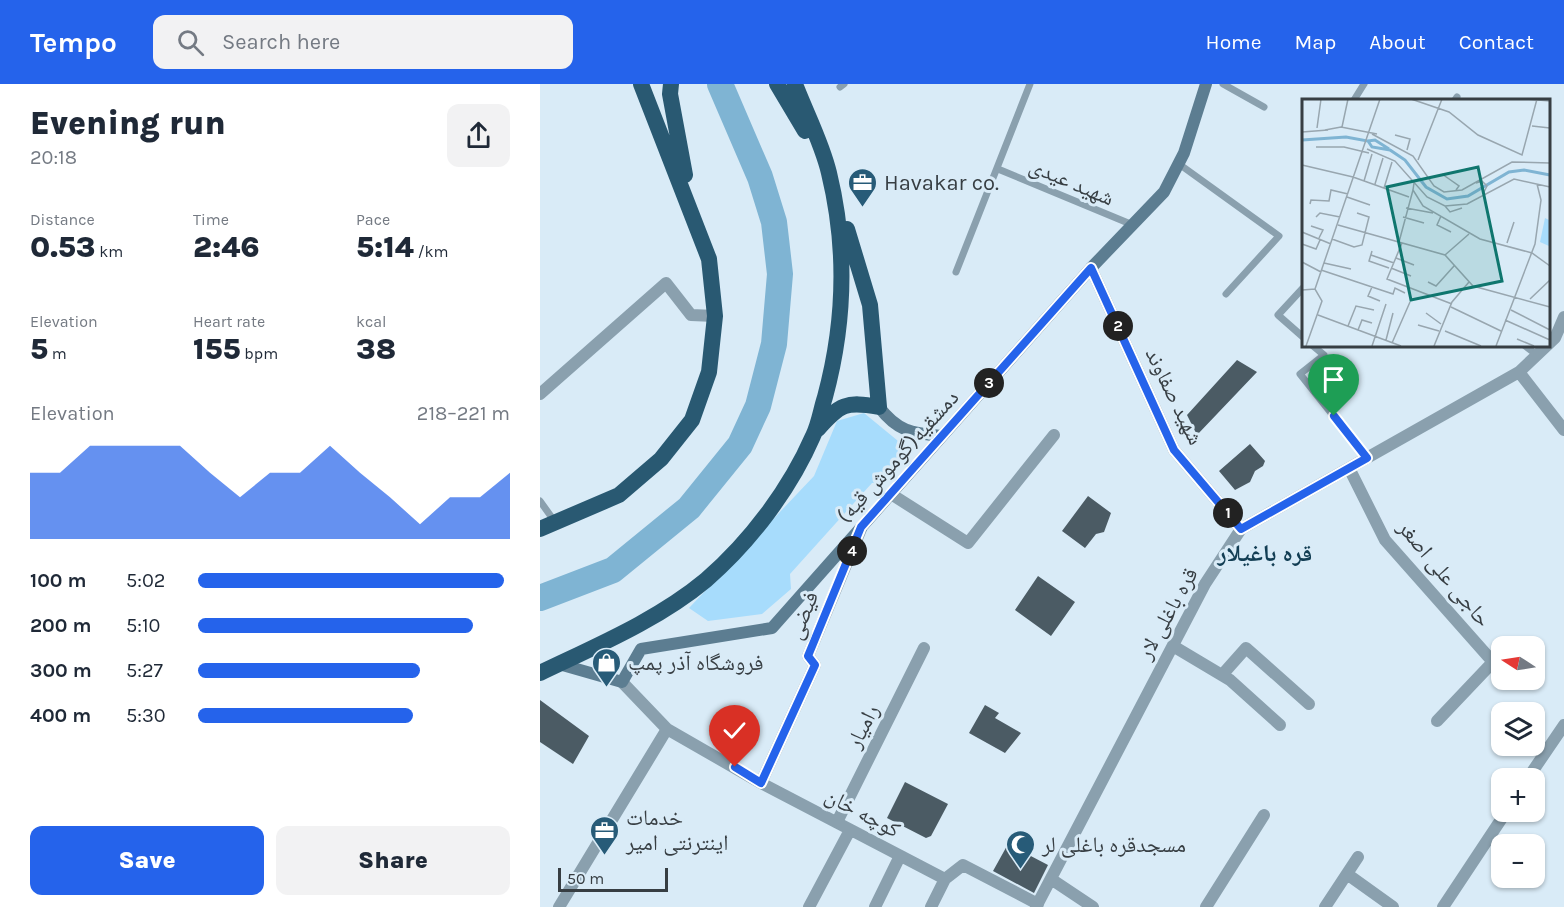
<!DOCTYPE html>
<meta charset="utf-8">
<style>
:root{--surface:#fff;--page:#f2f2f3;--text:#1f2937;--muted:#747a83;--accent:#2563eb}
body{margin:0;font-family:Karla,"Noto Naskh Arabic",sans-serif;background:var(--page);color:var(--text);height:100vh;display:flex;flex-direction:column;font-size:22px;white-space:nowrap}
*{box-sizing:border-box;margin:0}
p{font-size:20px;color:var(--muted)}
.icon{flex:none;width:33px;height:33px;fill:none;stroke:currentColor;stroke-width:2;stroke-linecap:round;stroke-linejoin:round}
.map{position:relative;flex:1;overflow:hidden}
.sheet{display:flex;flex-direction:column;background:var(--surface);width:540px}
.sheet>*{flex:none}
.needle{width:39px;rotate:282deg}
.buttons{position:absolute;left:951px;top:552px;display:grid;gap:12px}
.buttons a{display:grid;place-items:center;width:54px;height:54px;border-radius:12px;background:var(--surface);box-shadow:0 2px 4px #0004;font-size:30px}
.scale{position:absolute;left:18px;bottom:15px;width:110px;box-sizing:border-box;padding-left:6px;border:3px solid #373e43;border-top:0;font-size:16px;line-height:21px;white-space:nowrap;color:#373e43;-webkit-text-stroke:4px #d9ebf7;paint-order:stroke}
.pin{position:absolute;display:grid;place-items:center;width:51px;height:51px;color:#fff;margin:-62px -26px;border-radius:50% 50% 50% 0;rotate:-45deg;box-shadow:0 0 6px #0007}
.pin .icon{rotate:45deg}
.km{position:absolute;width:30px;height:30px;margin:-15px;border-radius:50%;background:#222;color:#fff;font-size:16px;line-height:30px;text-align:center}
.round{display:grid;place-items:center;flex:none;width:63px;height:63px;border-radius:12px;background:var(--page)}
.overview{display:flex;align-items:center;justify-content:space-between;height:102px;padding:0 30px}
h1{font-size:33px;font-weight:800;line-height:45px}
.metrics{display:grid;grid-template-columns:repeat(3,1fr);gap:9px;height:102px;padding:6px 30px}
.metrics div{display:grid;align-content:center}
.metrics b{font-size:30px;font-weight:800}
.metrics small{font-size:16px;font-weight:400}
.metrics p{font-size:16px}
.chart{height:168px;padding:12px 30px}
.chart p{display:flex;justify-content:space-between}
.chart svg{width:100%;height:108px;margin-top:6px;fill:var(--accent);opacity:.7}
.button{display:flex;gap:12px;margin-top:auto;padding:12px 30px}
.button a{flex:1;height:69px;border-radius:12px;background:var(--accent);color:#fff;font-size:24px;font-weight:800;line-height:69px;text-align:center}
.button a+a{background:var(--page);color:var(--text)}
ul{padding:0 30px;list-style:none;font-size:20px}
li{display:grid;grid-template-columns:96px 72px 1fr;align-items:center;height:45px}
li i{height:15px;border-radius:8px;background:var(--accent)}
header{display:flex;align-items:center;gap:36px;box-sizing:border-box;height:84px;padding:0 30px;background:var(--accent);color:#fff}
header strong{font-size:28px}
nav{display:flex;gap:33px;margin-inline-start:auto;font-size:21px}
.search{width:420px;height:54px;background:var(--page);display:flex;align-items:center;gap:15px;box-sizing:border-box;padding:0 21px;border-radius:12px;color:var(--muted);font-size:22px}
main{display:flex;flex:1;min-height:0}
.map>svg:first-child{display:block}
.green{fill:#a7dcfc}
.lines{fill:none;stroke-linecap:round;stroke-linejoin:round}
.river{stroke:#7fb4d3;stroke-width:26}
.building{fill:#4b5b64}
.service{stroke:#8aa0ae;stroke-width:7}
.minor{stroke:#8aa0ae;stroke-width:12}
.secondary{stroke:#5c7d91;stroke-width:12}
.trunk{stroke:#295972;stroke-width:16}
.route-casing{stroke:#fff;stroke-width:12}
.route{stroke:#2563eb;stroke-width:8}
.labels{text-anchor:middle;stroke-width:6;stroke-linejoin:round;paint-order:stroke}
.street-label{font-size:22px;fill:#373e43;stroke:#d9ebf7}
.poi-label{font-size:22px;fill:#373e43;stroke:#d9ebf7;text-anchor:start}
.neighbourhood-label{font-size:24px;font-weight:bold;fill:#133e54;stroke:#d9ebf7}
.inset-river{fill:none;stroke:#7fb4d3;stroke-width:3}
.inset-road{fill:none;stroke:#98a6af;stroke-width:1.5}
.view{fill:#0f766e;fill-opacity:0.15;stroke:#0f766e;stroke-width:3}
.inset-edge{fill:none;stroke:#373e43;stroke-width:3}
</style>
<header>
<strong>Tempo</strong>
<div class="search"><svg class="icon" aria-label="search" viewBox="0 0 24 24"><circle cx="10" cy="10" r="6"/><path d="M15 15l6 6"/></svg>Search here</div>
<nav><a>Home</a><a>Map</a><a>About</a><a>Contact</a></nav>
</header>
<main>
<section class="sheet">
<div class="overview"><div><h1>Evening run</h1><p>20:18</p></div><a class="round"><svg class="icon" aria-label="share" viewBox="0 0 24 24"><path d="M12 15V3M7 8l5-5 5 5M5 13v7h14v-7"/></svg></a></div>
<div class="metrics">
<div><p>Distance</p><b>0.53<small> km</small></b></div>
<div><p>Time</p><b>2:46</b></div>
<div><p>Pace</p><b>5:14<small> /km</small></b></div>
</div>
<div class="metrics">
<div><p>Elevation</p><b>5<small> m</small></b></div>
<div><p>Heart rate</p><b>155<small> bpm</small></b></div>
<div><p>kcal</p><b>38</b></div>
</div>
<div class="chart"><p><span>Elevation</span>218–221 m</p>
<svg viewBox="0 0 160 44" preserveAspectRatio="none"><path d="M0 44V17L10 17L20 6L30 6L40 6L50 6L60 17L70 27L80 17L90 17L100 6L110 17L120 27L130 38L140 27L150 27L160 17V44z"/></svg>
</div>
<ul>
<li><b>100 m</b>5:02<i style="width:98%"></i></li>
<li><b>200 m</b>5:10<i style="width:88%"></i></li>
<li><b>300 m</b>5:27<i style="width:71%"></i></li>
<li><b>400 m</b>5:30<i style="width:69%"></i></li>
</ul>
<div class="button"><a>Save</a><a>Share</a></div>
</section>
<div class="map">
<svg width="1024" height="823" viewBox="0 0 1024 823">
<rect width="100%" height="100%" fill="#d9ebf7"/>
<path class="green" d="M324,329L369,366L341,399H332L250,490L251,505L222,530L168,537L149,524L274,392L297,337Z"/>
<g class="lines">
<path class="river" d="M0,514L73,486L149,424L200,361L218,322L234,260L240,190L234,138L220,93L180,0"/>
</g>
<path class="building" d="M697,276L717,288L657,351L647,331Z
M710,360L725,377L723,382L715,387L710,398L695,406L679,387Z
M548,412L571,429L564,448L556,450L545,464L522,447Z
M498,492L535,518L511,552L475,526Z
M0,616L49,652L33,680L0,658Z
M445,621L459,629L455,634L481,649L465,669L429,649Z
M365,698L408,720L391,752L386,754L347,734Z
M468,760L508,781L494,809L453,787Z"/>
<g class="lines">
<path class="service" d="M683,0L724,23
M300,3L304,0
M814,16L824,0
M915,16L917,13
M639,80L739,152L686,210
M458,85L593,141
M416,188L490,0
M763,204L738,231L763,253
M772,261L784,271L760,290L827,374
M984,261L997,271
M0,417L15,438"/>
<path class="minor" d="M551,184L634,366L701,445
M979,288L1024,346
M0,310L126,199L151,231L175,232
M809,384L845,456L953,578L897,637
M351,410L428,459L514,351
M633,562L690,596L740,641
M682,591L706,564L769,620
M82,598L127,645L221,699L405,795L423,781L498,820
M988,694L1024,641
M221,699L275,581L268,572L321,445
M297,738L384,564
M807,790L853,823
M511,795L553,823
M19,823L127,645
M269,823L310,746
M335,823L360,772
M391,823L405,795
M496,823L665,500L701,445L979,288L1015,254L1024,233
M666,823L724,731
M785,823L818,773
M903,823L966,728"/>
<path class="secondary" d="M339,323C358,348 372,349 402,352
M19,580L82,598L101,565L232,544L551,184L624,108L644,69L666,0"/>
<path class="trunk" d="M131,0L130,10L145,91
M237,0L265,47
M278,345C300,320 306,317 339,323L330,221L307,145
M0,445L79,411L121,375L152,336L169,288L175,232L169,175L101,0
M0,589C56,562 118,536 166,496C210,458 250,405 273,352C279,340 281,325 285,313C305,239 307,163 289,89C282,59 266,29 255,0"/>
</g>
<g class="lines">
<defs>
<path id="route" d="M195,683L221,699L275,581L268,572L321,443L551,184L634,366L701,445L827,374L794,332"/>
</defs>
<use href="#route" class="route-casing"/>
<use href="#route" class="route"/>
</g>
<defs>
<symbol id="office-pin" viewBox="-11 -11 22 30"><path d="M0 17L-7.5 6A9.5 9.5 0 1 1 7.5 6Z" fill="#275b78" stroke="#d9ebf7"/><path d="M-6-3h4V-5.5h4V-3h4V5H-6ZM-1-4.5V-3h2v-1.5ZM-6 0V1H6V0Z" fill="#fff"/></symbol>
<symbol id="shop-pin" viewBox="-11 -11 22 30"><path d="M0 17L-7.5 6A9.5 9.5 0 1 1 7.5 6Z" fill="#275b78" stroke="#d9ebf7"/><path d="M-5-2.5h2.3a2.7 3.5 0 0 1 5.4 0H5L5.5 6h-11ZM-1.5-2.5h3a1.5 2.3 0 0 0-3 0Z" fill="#fff"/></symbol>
<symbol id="mosque-pin" viewBox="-11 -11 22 30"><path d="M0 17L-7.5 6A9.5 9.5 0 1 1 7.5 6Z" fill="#275b78" stroke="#d9ebf7"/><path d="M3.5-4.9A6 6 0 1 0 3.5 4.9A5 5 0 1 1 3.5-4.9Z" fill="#fff"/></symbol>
</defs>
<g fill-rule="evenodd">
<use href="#office-pin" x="306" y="82" width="33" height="45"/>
<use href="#shop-pin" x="50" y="562" width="33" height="45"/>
<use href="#office-pin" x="48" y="730" width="33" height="45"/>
<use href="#mosque-pin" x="464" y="744" width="33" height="45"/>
</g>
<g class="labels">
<g class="street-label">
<text transform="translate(532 97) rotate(23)" y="8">شهید عیدی</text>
<text transform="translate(635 312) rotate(64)" y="8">شهید صفاوند</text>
<text transform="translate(357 372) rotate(-48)" y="8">دمشقیه(گوموش قیه)</text>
<text transform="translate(905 489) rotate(50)" y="8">حاجی علی اصغر</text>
<text transform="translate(627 529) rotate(-61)" y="8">قره باغلی لار</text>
<text transform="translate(262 531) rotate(-68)" y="8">فیضی</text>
<text transform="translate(322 642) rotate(-63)" y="8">رامیار</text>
<text transform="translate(323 728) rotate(28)" y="8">کوچه خان</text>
</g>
<g class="poi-label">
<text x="344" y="106">Havakar co.</text>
<text x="88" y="586">فروشگاه آذر پمپ</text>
<text x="86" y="741">خدمات<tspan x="86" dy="25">اینترنتی امیر</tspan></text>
<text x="502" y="768">مسجدقره باغلی لر</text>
</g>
<g class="neighbourhood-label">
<text x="725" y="477">قره باغیلار</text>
</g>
</g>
<g transform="translate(762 15)">
<rect width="248" height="248" fill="#d9ebf7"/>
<path d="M243,119L247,121V147L238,143Z" fill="#a7dcfc"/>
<path class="inset-river" d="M0,41L44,38L66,42L70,48L88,51L103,61L124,88L145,100L166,97L207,73L222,71L248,76M66,42L73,41L87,50"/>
<path class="inset-road" d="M109,0L147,13L176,36L220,56L235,0M224,0L248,2M230,27L248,29M40,28L46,0M15,29L19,0M23,31L39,28L75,35M0,33L26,31M70,35L111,57L132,87L142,93L160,91L210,63L248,64M93,36L108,40L105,51M14,48H42L67,54M65,50L93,62L125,98L143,107L165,105L212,80L248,88M116,61L140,0M0,66L51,78M140,75L157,87L154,91M51,78L107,98M62,82L70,55M112,84L111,91L121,107L178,140L230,154L248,167M174,84L180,82L185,87L181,95M73,85L81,59M82,89L90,63M45,98L68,106M8,105L9,101L27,102L29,91L46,95M143,107L148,113L160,109M104,109L131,114M139,117L135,126L149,133M14,118L18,114L38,118M101,118L122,124M36,126L143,156L171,187L248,208M9,127L21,131L17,139M0,133L29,145M30,140L52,148L60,146L67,118L55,114M97,143L111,91M100,144L85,180L150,205M205,144L212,123M0,145L14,150L18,141M70,152L67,162L87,169M69,156L92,164M143,156L167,135M94,159L112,166M0,163L19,173M22,164L49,170M89,169L109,177M19,171L91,195L93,189L103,194M126,183L134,187L152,167M70,188L66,197L78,202M13,190L78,0M0,191L13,190L20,202L4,247M228,200L248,181M149,208L199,232M209,211L248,231M124,214L139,225M16,216L99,247M203,221L248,241M116,226L137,232M46,227L54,207L72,211M56,231L60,221L70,224M143,232L179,247M215,240L232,247M84,241L91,214M90,244L108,203M70,247L84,205M132,247L150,203L167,183M194,247L233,145L239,101L235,85"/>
<path class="view" d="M176,68L200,182L109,201L85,88Z"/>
<rect width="248" height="248" class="inset-edge"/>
</g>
</svg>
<div class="buttons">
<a><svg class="needle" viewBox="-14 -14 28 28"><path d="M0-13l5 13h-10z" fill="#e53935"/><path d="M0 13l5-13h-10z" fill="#747a83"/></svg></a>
<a><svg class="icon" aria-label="layers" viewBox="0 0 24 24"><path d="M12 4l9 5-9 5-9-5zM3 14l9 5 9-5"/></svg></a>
<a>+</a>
<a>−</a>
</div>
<div class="scale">50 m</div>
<div class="pin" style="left:794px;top:332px;background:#1e9e55"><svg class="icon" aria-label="arrive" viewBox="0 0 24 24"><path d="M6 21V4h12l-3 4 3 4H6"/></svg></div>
<div class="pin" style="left:195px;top:683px;background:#d93025"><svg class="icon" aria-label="check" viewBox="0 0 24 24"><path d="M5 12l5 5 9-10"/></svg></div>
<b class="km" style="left:688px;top:429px">1</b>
<b class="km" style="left:578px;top:242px">2</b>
<b class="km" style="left:449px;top:299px">3</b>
<b class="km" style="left:312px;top:467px">4</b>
</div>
</main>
